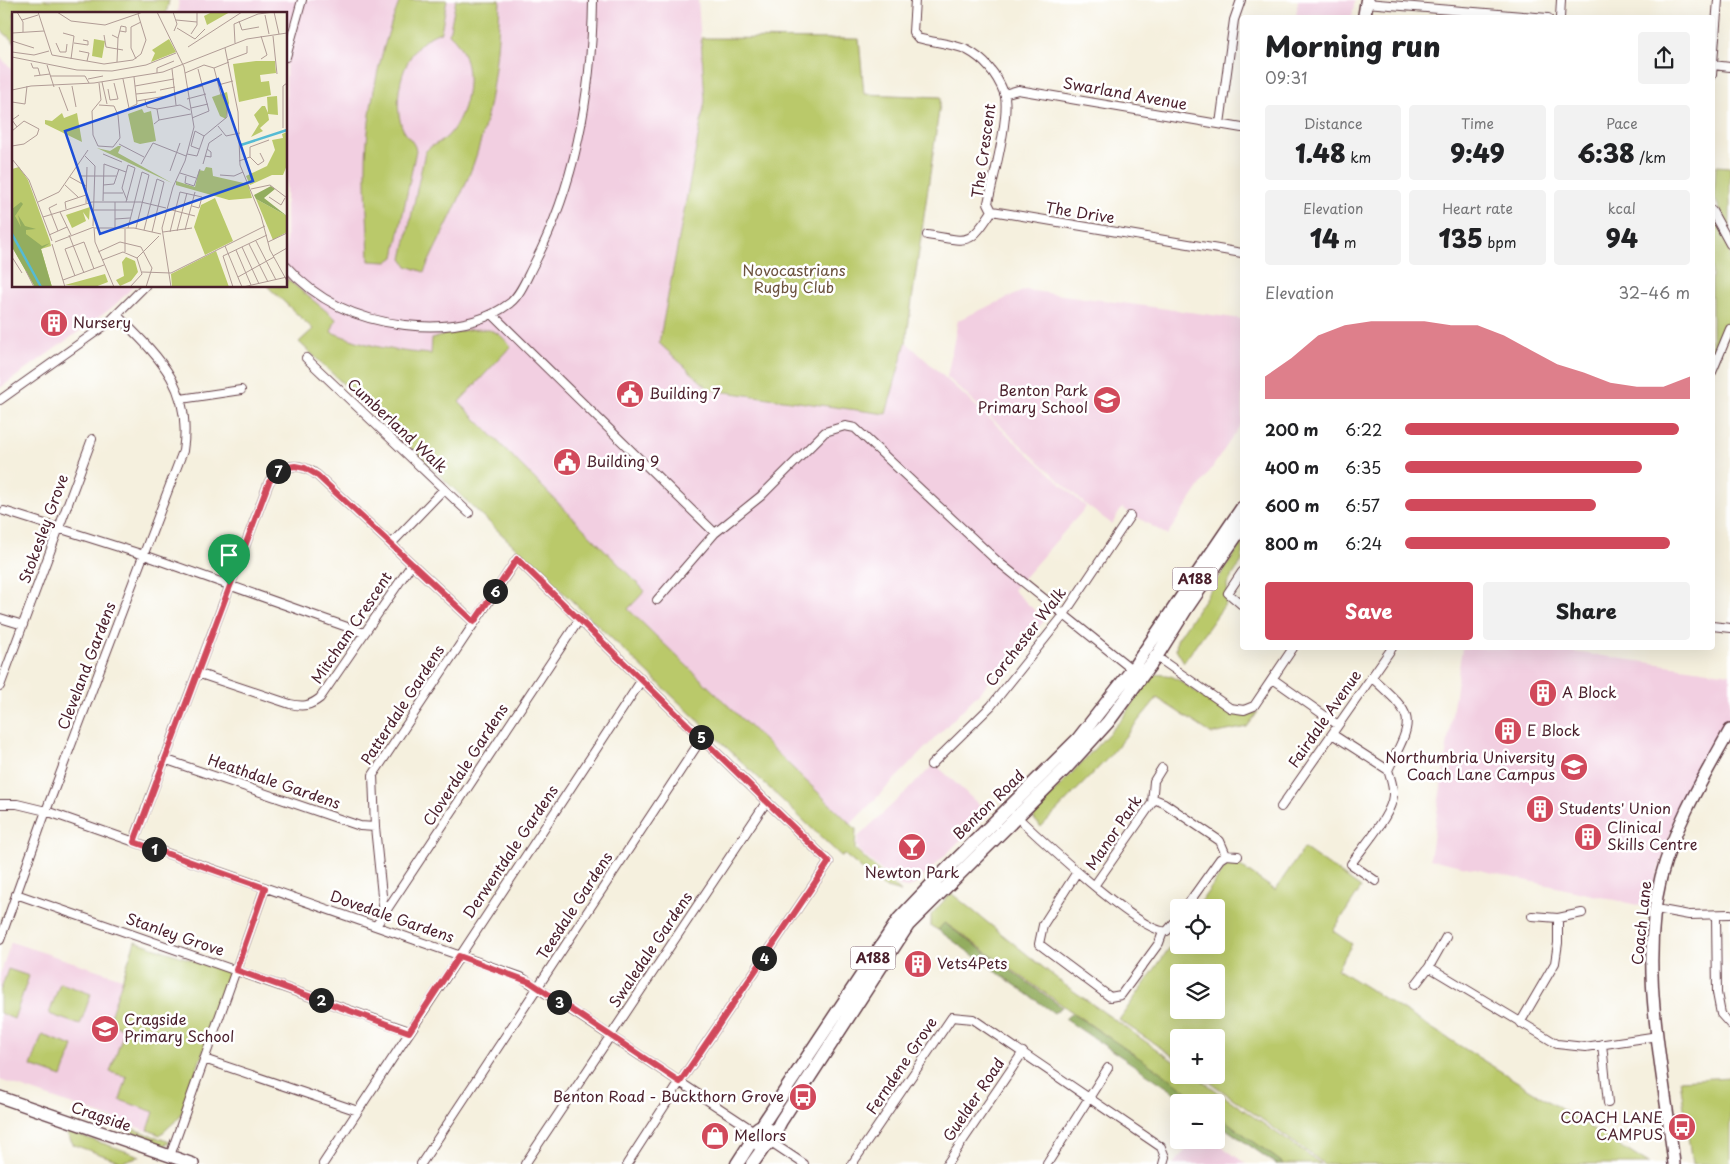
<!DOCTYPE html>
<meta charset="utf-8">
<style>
:root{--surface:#fff;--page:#f2f2f2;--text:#202124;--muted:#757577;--accent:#d1495b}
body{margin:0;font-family:"Playpen Sans",sans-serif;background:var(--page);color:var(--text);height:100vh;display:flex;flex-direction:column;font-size:19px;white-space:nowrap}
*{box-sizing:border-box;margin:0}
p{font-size:16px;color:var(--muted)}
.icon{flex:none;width:28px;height:28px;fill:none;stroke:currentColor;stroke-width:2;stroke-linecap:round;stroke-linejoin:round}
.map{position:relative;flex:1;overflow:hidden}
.details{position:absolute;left:1240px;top:15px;width:475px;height:635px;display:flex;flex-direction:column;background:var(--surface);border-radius:5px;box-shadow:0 5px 20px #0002}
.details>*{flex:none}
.fabs{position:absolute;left:1170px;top:899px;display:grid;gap:10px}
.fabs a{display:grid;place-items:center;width:55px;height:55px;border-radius:5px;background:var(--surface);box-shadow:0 5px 20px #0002;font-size:25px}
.pin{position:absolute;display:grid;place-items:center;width:42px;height:42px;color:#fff;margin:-51px -21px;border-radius:50% 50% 50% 0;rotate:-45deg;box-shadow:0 0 5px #0007}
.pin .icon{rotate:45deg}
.km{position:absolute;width:25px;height:25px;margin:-12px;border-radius:50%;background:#222;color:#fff;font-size:14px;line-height:25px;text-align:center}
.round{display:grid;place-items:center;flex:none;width:52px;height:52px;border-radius:5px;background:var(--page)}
.summary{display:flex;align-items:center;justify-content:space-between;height:85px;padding:0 25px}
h1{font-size:28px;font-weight:800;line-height:38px}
.figures{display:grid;grid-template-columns:repeat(3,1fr);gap:8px;height:85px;padding:5px 25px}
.figures div{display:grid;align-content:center;border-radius:5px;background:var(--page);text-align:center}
.figures b{font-size:25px;font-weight:800}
.figures small{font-size:14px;font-weight:400}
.figures p{font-size:14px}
.chart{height:140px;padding:10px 25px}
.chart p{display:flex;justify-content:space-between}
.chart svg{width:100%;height:90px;margin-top:5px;fill:var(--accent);opacity:.7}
.action{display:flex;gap:10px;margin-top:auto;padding:10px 25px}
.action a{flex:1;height:58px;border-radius:5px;background:var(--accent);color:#fff;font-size:20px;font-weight:800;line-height:58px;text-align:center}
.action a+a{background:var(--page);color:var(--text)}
ul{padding:0 25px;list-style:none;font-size:16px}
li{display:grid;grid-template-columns:80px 60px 1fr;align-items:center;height:38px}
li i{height:12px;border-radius:6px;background:var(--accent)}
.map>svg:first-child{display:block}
.built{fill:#f2cfe1}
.green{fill:#bac96b;stroke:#82744b;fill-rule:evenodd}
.forest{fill:#93ad5f;stroke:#6e6645}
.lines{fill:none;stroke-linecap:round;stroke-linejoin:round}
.street-casing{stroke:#643e46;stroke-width:10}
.secondary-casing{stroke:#643e46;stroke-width:14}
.primary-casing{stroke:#643e46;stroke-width:15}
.street{stroke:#fff;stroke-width:8}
.secondary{stroke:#fff;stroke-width:11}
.primary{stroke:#fff;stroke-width:12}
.route-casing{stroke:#fff;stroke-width:10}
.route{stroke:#d1495b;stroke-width:6}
.labels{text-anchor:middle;stroke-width:5;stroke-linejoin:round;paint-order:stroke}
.shield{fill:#fff;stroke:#80626b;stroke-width:1}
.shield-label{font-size:14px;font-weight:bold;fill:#4a1f2b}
.street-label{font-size:15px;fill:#4a1f2b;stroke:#fff}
.park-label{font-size:15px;fill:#6c523e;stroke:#fff}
.poi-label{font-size:15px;fill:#4a1f2b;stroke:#fff;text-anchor:start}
.inset-river{fill:none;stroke:#55bbd4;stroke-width:2.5}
.inset-road{fill:none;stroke:#b19c96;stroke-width:1}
.view{fill:#1d4ed8;fill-opacity:0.15;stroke:#1d4ed8;stroke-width:2.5}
.inset-edge{fill:none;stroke:#4a1f2b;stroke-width:2.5}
</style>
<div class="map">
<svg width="1730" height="1164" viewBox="0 0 1730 1164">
<rect width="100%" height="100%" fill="#fff"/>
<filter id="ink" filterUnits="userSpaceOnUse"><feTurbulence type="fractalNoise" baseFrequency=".02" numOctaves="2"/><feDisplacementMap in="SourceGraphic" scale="10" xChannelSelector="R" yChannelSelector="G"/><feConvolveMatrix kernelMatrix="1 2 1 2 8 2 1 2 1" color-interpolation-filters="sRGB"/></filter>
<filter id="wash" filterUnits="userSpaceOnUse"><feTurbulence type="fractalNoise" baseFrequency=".0096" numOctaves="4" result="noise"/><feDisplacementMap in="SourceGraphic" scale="20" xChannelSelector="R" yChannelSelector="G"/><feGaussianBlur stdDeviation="1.12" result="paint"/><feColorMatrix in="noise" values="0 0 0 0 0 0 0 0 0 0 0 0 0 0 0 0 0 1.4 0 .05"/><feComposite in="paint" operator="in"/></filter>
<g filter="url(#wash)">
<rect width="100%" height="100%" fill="#f5f0de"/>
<path class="built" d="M179,0H698L705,101L659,343L710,391L886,414L906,342L1086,507L1013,590L1045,620L978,694L851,824L353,343L313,329L267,286H286V14H177Z
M1298,0H1355L1352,17H1296Z
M0,57L14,71V286H134L113,307L0,388Z
M1025,290L1242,319V423L1167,535L1122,508L1112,524L1086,505L947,377L958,320Z
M1462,648H1546L1730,674V737L1718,738L1672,830L1646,907L1430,859Z
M935,764L988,813L916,884L908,888L901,887L860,852L857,846L858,837Z
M11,942L122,978L180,1117L160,1135L0,1080V974Z
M1195,1140H1213L1246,1164H1173Z"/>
<path class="green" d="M0,0H169L166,14H14V42L0,29Z
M400,0H447L441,32C407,42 393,88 400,120C403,136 413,138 416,150L394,257L387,262L369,261C368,221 364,180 367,141C371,93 382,45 400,0Z
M456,0H500C498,56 492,112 473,165C460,201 440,237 424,272L407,266L402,259L425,152C433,142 442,145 452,131C471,104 477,57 449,34Z
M701,38L859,39L864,94L941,97L906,342L886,414L710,390L659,343L705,101Z
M1716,166L1730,167V231L1714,197Z
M1712,211L1730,244V329L1712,372Z
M286,278L336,319L331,332C367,346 393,351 431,354L432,339C447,333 482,324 497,333C502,336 507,342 511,346L459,402L645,591L628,609L856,829L855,849L901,892L883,887L845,855L841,856L299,342L313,329L267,286H286Z
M1242,543V561L1227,584L1228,600L1184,662L1176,649L1177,640Z
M1153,674C1159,675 1167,674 1173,677C1200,691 1224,722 1258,712L1247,727L1212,734L1157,698L1106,760L1041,827L1034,819V814L1122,719Z
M1304,848L1361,888L1333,931L1352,944L1337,969L1649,1164H1324L1200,1075H1216V1038H1179V1060L1119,1020L1179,934V945H1216V908L1197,907L1227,865L1237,864L1275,890ZM1179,972H1216V1010H1179Z
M951,893L1065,985L1179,1065V1075H1194L1321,1164H1284L1216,1114V1102H1201L945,923L938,930L931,926V915Z
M135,941L231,973L180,1117L160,1135L148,1130L154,1112L120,1100L127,1077L110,1072L125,1029L108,1023Z
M8,969L29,976L14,1019L0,1013V992Z
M60,983L91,994L80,1025L49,1014Z
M42,1035L73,1046L62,1077L31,1066Z
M1730,1077V1164H1692L1680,1080Z
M105,1119L170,1142L163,1146L148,1142V1138L105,1123Z
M64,1130L140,1156L122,1162L74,1145Z"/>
<path class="forest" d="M944,923L1062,1007L1054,1013L938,930Z
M1072,1013L1171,1079L1201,1102H1189L1065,1019Z
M1216,1114L1284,1164H1276L1216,1122Z"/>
</g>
<g filter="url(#ink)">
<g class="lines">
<defs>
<path id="street" d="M915,0L913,32L918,38C935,43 951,43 967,50C984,59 997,75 1004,93C1011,113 993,179 988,203L992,211
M1366,3L1548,18
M1560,18L1561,0
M286,57L302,0
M1713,65L1730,67
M1712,75L1718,0
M1004,94L1018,90L1242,128
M1220,124L1234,20L1241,0
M1712,211L1730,244
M927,235C968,241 968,248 992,211L1242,253
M286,266C318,302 358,320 405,325C441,329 480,326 510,303C521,294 527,277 534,264C576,183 592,91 593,0
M492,314L715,533
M306,358L469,513
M1712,372L1730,329
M181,399L241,390
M0,400L107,324L145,286
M4,511L144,555L364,633
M391,544L444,489
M1242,572L1228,593L1242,605
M657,600L715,533L761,496L825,432L845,426L855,428L996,560L1134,671
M0,618L23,625
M1712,626L1730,628
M1154,655L1230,708L1244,710L1254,706L1293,648
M197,673L290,704C303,707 310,706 320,698L412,564
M1273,679L1338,725
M0,686L92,439
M1332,734L1388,770C1415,716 1416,718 1371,677
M164,759L360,826L375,827
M931,765L991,706L1063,616L1130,516
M1154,799L1164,803L1220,841L1226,855
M0,804H17L46,811L521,977L754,1131
M1281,807L1392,648
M1015,815C1036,835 1143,936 1167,931L1179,917
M134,841L269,482C281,463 300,462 317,475L474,622
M1077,872L1043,925L1039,944L1110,997L1121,995L1159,943L1163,932
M1376,881L1351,864C1363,847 1387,820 1392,801C1395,790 1391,780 1388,770
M1094,886L1152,803L1154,781L1162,768
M16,894L409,1031
M1185,908L1220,859L1226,855L1238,856
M1656,909L1689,915L1730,914
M384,915L375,827L373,775L517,559L829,862L680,1082L627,1164
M1532,916L1558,918
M1716,916L1717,993L1721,1014L1730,1024
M376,926L579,620
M0,940L46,811L183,451C193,387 158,356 117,315
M1429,967L1446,937
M1416,984L1429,967L1557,1044L1585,1047L1658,1036
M1520,1023L1555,963L1558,943V918L1582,913
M1602,1044L1608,1103
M204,1059L358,1111
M771,1142L804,1164
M170,1156L265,888
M323,1164L641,681
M421,1164L702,738
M525,1164L767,801
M852,1164L952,1017L973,1019L1161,1147L1165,1157L1163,1164
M947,1164L1023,1052
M1047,1164L1108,1068"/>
<path id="secondary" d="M0,1097L193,1164
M1674,1164C1664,1070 1638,971 1661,877C1675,824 1704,777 1730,730"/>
<path id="primary" d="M1364,18L1367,0
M761,1127L899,919L937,879L1078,739L1132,670L1242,508
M772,1135L767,1128L759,1127L754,1131L753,1139L761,1147C773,1146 775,1131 781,1121L908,925L1066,768L1108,722L1156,657L1186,609L1242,527
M737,1164L753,1139
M752,1164L764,1147"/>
</defs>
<use href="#street" class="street-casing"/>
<use href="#secondary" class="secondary-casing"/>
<use href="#primary" class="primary-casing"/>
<use href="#street" class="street"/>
<use href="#secondary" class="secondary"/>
<use href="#primary" class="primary"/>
</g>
</g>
<g class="lines" filter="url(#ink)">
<defs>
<path id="route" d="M295,466L305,468L317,475L474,622L517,559L829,862L680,1082L530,982L459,956L409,1032L236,970L265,888L134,842L269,482L282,468Z"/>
</defs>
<use href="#route" class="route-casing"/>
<use href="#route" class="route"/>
</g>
<defs>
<symbol id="building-disc" viewBox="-11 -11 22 22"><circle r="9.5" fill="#d1495b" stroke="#fff"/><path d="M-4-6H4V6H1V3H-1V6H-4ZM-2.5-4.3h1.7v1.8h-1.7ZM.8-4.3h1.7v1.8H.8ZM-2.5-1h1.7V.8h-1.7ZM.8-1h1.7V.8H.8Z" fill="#fff"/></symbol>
<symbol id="civic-disc" viewBox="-11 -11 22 22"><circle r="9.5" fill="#d1495b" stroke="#fff"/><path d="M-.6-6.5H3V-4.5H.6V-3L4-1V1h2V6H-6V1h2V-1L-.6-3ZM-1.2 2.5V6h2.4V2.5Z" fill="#fff"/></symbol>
<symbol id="school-disc" viewBox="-11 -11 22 22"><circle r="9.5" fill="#d1495b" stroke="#fff"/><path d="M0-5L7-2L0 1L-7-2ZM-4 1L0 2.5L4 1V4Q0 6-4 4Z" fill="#fff"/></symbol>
<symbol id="university-disc" viewBox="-11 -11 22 22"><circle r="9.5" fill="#d1495b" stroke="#fff"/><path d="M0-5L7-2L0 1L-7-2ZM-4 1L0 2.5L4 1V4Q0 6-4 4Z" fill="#fff"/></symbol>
<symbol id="bar-disc" viewBox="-11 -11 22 22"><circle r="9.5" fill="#d1495b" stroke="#fff"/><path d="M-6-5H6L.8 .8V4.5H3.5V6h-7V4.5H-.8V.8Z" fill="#fff"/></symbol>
<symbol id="bus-disc" viewBox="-11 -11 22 22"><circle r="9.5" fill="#d1495b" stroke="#fff"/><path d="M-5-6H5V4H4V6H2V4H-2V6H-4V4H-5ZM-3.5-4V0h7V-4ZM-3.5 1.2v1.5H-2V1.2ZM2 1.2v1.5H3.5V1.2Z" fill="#fff"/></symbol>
<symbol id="shop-disc" viewBox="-11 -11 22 22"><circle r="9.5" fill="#d1495b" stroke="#fff"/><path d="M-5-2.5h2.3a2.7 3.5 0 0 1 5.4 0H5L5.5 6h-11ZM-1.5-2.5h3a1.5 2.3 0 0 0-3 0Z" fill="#fff"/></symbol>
</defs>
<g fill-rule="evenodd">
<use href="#building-disc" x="38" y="307" width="32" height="32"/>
<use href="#civic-disc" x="614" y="378" width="32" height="32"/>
<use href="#school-disc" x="1091" y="384" width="32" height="32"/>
<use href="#civic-disc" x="551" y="446" width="32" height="32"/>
<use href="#building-disc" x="1527" y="677" width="32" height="32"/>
<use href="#building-disc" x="1492" y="715" width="32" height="32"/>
<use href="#university-disc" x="1558" y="751" width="32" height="32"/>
<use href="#building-disc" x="1524" y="793" width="32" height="32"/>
<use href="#building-disc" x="1572" y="821" width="32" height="32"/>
<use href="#bar-disc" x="896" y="831" width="32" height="32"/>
<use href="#building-disc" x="902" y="948" width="32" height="32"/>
<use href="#school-disc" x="89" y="1013" width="32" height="32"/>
<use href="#bus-disc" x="787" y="1081" width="32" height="32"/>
<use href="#bus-disc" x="1666" y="1111" width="32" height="32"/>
<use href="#shop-disc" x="699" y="1120" width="32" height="32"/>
</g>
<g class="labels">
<g class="shield">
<rect x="1172.5" y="567.5" width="45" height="23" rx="4"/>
<rect x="850.5" y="946.5" width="45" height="23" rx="4"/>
</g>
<g class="shield-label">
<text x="1195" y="584">A188</text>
<text x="873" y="963">A188</text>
</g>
<g class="street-label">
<text transform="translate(1125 94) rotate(10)" y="5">Swarland Avenue</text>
<text transform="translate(984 151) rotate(-82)" y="5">The Crescent</text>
<text transform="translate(1080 213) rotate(9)" y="5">The Drive</text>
<text transform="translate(397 426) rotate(43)" y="5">Cumberland Walk</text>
<text transform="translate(44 529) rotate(-70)" y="5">Stokesley Grove</text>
<text transform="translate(352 628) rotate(-56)" y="5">Mitcham Crescent</text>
<text transform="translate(1026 637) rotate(-52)" y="5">Corchester Walk</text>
<text transform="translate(87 666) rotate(-69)" y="5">Cleveland Gardens</text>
<text transform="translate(403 705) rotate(-57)" y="5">Patterdale Gardens</text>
<text transform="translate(1325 719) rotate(-55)" y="5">Fairdale Avenue</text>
<text transform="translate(466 765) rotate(-57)" y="5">Cloverdale Gardens</text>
<text transform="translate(274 782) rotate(19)" y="5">Heathdale Gardens</text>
<text transform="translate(989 805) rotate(-44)" y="5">Benton Road</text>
<text transform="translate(1114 833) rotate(-56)" y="5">Manor Park</text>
<text transform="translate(511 852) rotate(-56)" y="5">Derwentdale Gardens</text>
<text transform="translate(575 906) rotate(-57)" y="5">Teesdale Gardens</text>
<text transform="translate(392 917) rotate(19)" y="5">Dovedale Gardens</text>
<text transform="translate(1642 923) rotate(-84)" y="5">Coach Lane</text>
<text transform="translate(175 935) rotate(19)" y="5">Stanley Grove</text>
<text transform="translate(651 950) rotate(-56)" y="5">Swaledale Gardens</text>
<text transform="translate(902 1066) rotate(-56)" y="5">Ferndene Grove</text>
<text transform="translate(974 1100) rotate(-56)" y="5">Guelder Road</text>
<text transform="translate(101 1117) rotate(19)" y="5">Cragside</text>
</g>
<g class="park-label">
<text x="794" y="276">Novocastrians<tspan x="794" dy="17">Rugby Club</tspan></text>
</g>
<g class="poi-label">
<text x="73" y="328">Nursery</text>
<text x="1088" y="396" text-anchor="end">Benton Park<tspan x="1088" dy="17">Primary School</tspan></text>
<text x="649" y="399">Building 7</text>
<text x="586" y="467">Building 9</text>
<text x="1562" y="698">A Block</text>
<text x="1527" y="736">E Block</text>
<text x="1555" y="763" text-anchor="end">Northumbria University<tspan x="1555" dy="17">Coach Lane Campus</tspan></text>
<text x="1559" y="814">Students' Union</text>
<text x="1607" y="833">Clinical<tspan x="1607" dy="17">Skills Centre</tspan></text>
<text x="912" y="878" text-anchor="middle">Newton Park</text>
<text x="937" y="969">Vets4Pets</text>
<text x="124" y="1025">Cragside<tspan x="124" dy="17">Primary School</tspan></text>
<text x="784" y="1102" text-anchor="end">Benton Road - Buckthorn Grove</text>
<text x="1663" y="1123" text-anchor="end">COACH LANE<tspan x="1663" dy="17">CAMPUS</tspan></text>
<text x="734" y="1141">Mellors</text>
</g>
</g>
<g transform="translate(12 12)">
<rect width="275" height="275" fill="#f5f0de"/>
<path d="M200,0H218L195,13L192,4ZM82,27L93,29L90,46L80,44ZM157,27L164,40L139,50L143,41L140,38ZM244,49H263L264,61L248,63L249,70L257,69L259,83L227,90L221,52ZM215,80L217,91L214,107L208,104L200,85ZM265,84L266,103L256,102L257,108L248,116L251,119L239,125L247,112L242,103L250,94H253L256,101L255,85ZM130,97L132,101L139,99L144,129L128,132L122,130L116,102ZM50,101L52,106L65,101L70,130L33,112V108L40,109ZM275,120V153L271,163H260L238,173L234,164L255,154L263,138L260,128L271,126L270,122ZM106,134H109L106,141L160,171L85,136L98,139ZM7,155L16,168L38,229L39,234L29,237L40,275H23L0,235V157ZM194,155L200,156L201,164L236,172L240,186L217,188L164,173V169L183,175L187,158L192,159ZM203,186L221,229L193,243L182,215L189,193ZM244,187L275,204V220L261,228ZM78,195L77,208L71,200L74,209L60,216L54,203ZM204,239L217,275H160L159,262ZM114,245L123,249L126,260L119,269L108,274L104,268L112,264L110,250ZM93,262L96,270L83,275L53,273Z" fill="#bac96b"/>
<path d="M259,174L263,177L252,186L275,204L244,187L242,183ZM9,190L11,192L3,204L9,215L6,203L13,214L24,217L14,218V222L30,234L38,231L29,237L40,275H23L0,235V197Z" fill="#93ad5f"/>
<path class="inset-river" d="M229,133L275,118M0,222L29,275"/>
<path class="inset-road" d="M5,0L11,10V20M26,0L40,43L92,52L121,48L129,42L134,28L126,2M45,0L59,9L93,13L131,0M145,0L172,55L182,115L173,149L161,175L150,216L159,275M161,0L165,12L162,19M262,0L267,22M253,3L257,22M10,8L26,3M164,8L185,10M227,9L230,18L247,15M165,16L183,27L193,17M0,21L32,19M51,21L62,24L59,47M179,22L185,13V0M92,23L94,35L111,38M100,23L106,26L105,50M261,24L265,62M106,26L109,14L114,15V20L108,19M0,29L22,36M44,31L48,40H54L55,32M62,31L76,33V29L71,28M223,31L222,12L246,2L262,0M176,35L230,0M213,36L226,100L228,153L249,204L258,238L275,269M67,39L77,41L75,49M0,40L22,43L37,39M0,45L65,58L100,59L134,53L164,41M124,47L119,36V15L129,10M249,47L255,43L249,24M216,48L235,41V34M19,51L21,56H26L28,63M35,53L42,75M160,57L164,93M145,61V56L162,49M173,61L192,53L202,56L217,50M22,64L38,62M38,64H73L77,71M76,67L91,64M111,67L117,96M90,70L95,92M87,71L89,88L80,99L81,123L86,134L101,135L108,126L106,103L102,94L87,93M206,73L221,69M60,74L64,95M123,74L162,67M47,75L56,99M96,77L98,88L106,87L102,71M0,78L19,74L82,71L151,60L235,27L275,21M148,78L163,75M174,78L191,74M124,82L144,80M175,87L194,82M133,88L135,95L145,97L147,108M125,89L154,84M0,90L13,92L15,74M179,96L196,92M115,97L125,92L122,65M145,97L168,93L178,98M180,106L197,99L186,57M142,112L147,108L179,102M206,114L214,124L228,121M5,115L0,108L7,103M271,116V74L275,71M0,119L12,109L27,117L25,123L12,132L0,134M107,132L132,145M187,137L179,134L183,119L192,124M91,142L110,150M175,142L185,144L192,124L215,105V92L209,83L202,56M73,144L83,154L81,214M193,144L199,145V140L195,137M238,145L246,153L252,149L248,141M0,147L17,168L40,229M227,149L238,145V135L257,128M129,152L141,131L174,144M191,152L197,131L210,122M158,159L168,131M168,161L184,166M208,163L222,164L231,160M69,164H104M174,164L173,171L182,174L188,157M58,165L74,174M53,173L66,185M91,173L102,172L107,157M239,177L258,173L275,186M91,181H111M257,185L269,193L273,186M91,189L92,152L114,160M26,190L47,180L76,138M114,190L123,156L116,153L110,176L115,188M74,191L75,155M45,192L37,196L46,219M54,197L53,190L74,183M156,197L183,204M82,198H120M48,200L59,223M31,205L80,190H129L154,196M103,207L118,206M83,216H122L149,222M103,216V190M116,216L130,160L137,163L124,216M113,217V240M132,218L145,167L152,170L140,220M173,218L183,180M165,219L175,181M151,220L180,216M158,220L168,180L190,185L187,196L180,194M37,223L55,215M57,223L72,261M244,229L264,268M43,230L82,215L83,230L102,275M256,230L275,221M40,232L53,275M237,232L256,270M213,234L230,275M230,235L247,272M224,238L239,273M86,240L108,230L129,235L140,256L134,275M261,244L275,236M0,245L10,261M125,246L147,224M90,248L111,240L125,246L130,262L118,275M14,259L22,275M130,260L159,261L253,214M63,264L53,237L72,230L82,257M226,265L262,245M51,268L92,253M221,275L211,244L255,223M231,275L275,265"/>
<path class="view" d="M206,67L241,169L88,222L53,119Z"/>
<rect width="275" height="275" class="inset-edge"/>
</g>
</svg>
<div class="fabs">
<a><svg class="icon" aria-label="locate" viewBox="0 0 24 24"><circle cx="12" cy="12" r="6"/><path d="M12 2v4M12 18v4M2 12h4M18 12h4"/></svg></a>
<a><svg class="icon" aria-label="layers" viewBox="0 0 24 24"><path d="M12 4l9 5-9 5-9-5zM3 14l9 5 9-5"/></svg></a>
<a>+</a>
<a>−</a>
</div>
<div class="pin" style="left:229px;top:585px;background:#1e9e55"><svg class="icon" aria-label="arrive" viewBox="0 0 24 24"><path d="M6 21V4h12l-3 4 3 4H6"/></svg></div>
<b class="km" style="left:154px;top:849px">1</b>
<b class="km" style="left:321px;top:1000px">2</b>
<b class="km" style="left:559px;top:1002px">3</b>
<b class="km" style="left:764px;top:958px">4</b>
<b class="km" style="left:701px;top:737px">5</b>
<b class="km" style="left:495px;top:591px">6</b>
<b class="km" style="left:278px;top:471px">7</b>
<section class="details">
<div class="summary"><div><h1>Morning run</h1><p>09:31</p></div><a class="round"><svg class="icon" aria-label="share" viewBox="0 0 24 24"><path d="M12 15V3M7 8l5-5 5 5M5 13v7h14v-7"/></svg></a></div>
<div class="figures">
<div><p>Distance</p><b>1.48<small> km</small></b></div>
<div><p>Time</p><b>9:49</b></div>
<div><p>Pace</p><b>6:38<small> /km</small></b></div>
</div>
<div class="figures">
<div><p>Elevation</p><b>14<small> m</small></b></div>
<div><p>Heart rate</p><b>135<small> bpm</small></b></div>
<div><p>kcal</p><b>94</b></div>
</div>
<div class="chart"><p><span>Elevation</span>32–46 m</p>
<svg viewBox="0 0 160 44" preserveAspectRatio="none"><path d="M0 44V33L10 24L20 13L30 8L40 6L50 6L60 6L70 8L80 8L90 13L100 20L110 27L120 31L130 36L140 38L150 38L160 33V44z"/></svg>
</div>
<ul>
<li><b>200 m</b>6:22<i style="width:96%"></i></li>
<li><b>400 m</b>6:35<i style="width:83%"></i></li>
<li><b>600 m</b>6:57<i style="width:67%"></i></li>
<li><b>800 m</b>6:24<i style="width:93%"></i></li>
</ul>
<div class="action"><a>Save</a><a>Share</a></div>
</section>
</div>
